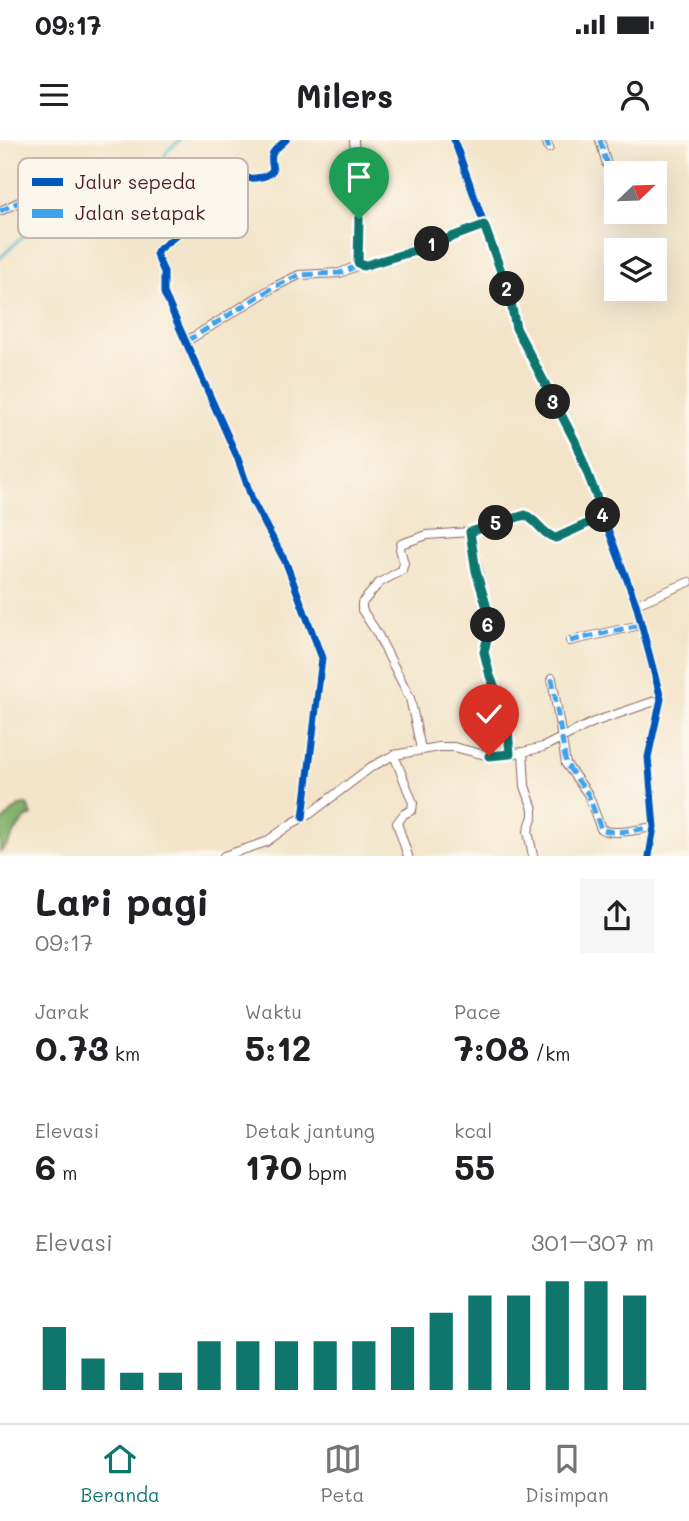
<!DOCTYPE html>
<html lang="id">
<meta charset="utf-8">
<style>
:root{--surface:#fff;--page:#f6f6f6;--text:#202124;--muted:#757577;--line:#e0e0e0;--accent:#0f766e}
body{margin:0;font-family:Mali,sans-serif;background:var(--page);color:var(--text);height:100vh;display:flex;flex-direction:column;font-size:26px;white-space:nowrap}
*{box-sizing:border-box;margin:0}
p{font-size:23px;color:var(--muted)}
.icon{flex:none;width:38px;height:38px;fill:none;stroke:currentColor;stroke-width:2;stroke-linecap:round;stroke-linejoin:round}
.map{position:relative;height:716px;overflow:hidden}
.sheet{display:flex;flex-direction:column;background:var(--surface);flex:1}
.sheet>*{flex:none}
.needle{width:46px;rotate:67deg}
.controls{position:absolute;left:604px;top:21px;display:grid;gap:14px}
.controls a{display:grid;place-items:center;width:63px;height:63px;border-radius:0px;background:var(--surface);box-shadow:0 7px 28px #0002;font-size:35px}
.pin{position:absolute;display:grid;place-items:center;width:60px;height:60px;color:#fff;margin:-72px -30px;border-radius:50% 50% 50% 0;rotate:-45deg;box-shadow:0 0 7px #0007}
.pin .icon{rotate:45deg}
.km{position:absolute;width:35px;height:35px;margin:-18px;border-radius:50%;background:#222;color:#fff;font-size:19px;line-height:35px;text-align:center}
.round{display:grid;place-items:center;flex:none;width:74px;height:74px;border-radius:0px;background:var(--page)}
.headline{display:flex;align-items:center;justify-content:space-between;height:119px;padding:0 35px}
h1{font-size:38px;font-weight:800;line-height:52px}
.figures{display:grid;grid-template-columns:repeat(3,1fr);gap:10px;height:119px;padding:7px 35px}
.figures div{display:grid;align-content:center}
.figures b{font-size:35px;font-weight:800}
.figures small{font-size:19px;font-weight:400}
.figures p{font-size:19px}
.chart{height:196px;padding:14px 35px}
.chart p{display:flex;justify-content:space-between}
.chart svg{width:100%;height:126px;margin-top:7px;stroke:var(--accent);stroke-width:6}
.status{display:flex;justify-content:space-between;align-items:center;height:49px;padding:0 35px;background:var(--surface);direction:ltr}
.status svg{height:19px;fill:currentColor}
header{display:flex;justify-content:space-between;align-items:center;height:91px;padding:0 35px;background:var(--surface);font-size:32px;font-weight:800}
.menu{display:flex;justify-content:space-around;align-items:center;height:98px;border-top:2px solid var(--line);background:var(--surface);font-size:19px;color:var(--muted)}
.menu a{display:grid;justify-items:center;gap:4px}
.menu .current{color:var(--accent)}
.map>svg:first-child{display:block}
.forest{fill:#7fae68;stroke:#64664a;stroke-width:2}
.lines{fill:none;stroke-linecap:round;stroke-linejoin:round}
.stream{stroke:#4eb8cc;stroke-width:2.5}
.street-casing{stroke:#856462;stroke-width:10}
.street{stroke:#fff;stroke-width:8}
.quiet{stroke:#40a2eb;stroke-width:5;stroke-dasharray:10 5;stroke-linecap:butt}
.cycleway-casing{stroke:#fbf7ec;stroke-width:11}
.cycleway{stroke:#0057b8;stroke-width:7}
.route-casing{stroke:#fff;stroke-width:14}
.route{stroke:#0f766e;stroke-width:9}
.key{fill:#fbf7ec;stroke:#c6b6b2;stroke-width:2}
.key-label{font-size:19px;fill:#4a1f2b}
</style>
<div class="status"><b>09:17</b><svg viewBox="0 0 49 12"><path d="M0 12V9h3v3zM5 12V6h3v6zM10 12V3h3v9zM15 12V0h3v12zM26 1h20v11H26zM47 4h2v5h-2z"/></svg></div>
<header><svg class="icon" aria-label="menu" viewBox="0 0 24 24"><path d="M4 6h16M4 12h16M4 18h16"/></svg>Milers<svg class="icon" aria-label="person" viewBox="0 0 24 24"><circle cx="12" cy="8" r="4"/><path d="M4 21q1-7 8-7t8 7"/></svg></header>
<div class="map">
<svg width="689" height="716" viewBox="0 0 689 716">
<rect width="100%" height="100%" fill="#fbf7ec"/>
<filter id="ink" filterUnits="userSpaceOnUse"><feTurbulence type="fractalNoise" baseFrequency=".0143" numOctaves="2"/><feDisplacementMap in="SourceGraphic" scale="14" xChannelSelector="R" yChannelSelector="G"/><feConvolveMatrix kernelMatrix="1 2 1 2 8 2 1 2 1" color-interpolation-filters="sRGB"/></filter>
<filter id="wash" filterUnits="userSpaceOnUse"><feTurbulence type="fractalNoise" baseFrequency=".00686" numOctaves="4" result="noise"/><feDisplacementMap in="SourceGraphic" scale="28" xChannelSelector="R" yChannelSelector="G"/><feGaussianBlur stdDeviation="1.57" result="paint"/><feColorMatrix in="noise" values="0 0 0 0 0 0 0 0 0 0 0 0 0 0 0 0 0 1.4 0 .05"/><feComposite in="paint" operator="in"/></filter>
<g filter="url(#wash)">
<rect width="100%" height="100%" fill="#f3e4c9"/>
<path class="forest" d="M27,665L32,675C17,681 14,701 0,712V683L19,666Z"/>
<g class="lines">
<path class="stream" d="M0,118L38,82L145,52L168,10L180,0"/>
</g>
</g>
<g filter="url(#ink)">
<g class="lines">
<defs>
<path id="street" d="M286,0C273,12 269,11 273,30C263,43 246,34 233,43C224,49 218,60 210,67C194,82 176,96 158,110L156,114L164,132V153L238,319L253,362L286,423L322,518L303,678
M354,0L359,79L357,116L359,125L366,126L484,85
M454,0L509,153L516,188L575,301L636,464L661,559L648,617L654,687L649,716
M546,0L549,8
M600,0L607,25
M0,71L55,45
M187,201L274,147L299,135L340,133L359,125
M636,464L689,442
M570,501L640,485
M552,538L566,624L588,654L601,689C616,696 637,689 654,687
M421,609L410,558L377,493L362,470V463L379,443L402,430L404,423L400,409L401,404L427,395L470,392
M523,612L525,646L533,669V676L528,691L533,716
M510,614L507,577L490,536L484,512L489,492L488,479L470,392L525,375C537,380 543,395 556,398L604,376
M394,615L413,663L412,670L404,674L397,683L408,716
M224,716L266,702L291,684L311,673L371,627L394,615L439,607H454L489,616L523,612L543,607L594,582L661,559"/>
</defs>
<use href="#street" class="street-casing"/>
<use href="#street" class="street"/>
<path class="quiet" d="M546,0L549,8
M600,0L607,25
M0,71L55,45
M187,201L274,147L299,135L340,133L359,125
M570,501L640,485
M552,538L566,624L588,654L601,689C616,696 637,689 654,687"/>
<defs>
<path id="cycleway" d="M286,0C273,12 269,11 273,30C263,43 246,34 233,43C224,49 218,60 210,67C194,82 176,96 158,110L156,114L164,132V153L238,319L253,362L286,423L322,518L303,678
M454,0L509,153L516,188L575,301L636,464L661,559L648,617L654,687L649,716"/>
</defs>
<use href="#cycleway" class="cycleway-casing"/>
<use href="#cycleway" class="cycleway"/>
</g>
</g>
<g class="lines" filter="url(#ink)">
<defs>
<path id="route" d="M359,79L358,123L363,126L414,111L484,85L509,153L516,188L575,301L604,376L556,398C543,395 537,380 525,375L470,392L476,431L487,468L489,492L484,512L490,536L507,577L510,614L489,616"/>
</defs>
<use href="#route" class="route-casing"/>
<use href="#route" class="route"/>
</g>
<rect x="18" y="18" width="230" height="80" rx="10" class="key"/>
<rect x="32" y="38" width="31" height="8" fill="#0057b8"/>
<rect x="32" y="69" width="31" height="9" fill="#40a2eb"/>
<g class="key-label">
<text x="75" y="49">Jalur sepeda</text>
<text x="75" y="80">Jalan setapak</text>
</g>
</svg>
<div class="controls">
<a><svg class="needle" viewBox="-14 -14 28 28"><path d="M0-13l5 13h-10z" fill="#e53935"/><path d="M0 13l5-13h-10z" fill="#757577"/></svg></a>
<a><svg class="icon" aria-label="layers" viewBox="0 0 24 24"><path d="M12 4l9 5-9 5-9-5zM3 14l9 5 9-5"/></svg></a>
</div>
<div class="pin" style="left:359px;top:79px;background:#1e9e55"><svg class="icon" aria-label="arrive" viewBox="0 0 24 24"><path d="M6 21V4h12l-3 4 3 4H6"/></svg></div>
<div class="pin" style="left:489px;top:616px;background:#d93025"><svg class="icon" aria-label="check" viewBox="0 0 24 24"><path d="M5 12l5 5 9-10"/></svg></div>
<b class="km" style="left:432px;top:104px">1</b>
<b class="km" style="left:507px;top:149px">2</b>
<b class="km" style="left:553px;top:262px">3</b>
<b class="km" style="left:603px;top:375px">4</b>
<b class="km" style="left:496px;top:383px">5</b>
<b class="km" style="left:488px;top:485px">6</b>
</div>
<section class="sheet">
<div class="headline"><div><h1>Lari pagi</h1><p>09:17</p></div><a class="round"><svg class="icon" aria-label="share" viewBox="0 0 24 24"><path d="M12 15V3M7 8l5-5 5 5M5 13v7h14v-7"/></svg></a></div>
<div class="figures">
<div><p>Jarak</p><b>0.73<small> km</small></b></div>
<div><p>Waktu</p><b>5:12</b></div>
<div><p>Pace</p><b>7:08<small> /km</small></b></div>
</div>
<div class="figures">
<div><p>Elevasi</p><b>6<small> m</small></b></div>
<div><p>Detak jantung</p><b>170<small> bpm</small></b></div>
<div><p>kcal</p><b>55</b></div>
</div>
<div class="chart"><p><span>Elevasi</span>301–307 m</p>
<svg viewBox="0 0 160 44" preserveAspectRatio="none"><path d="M5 44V22M15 44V33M25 44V38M35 44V38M45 44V27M55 44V27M65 44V27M75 44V27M85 44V27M95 44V22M105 44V17M115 44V11M125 44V11M135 44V6M145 44V6M155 44V11"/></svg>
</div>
</section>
<nav class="menu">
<a class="current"><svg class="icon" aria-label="home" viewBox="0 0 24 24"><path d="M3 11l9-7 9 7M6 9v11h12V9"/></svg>Beranda</a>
<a><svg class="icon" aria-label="map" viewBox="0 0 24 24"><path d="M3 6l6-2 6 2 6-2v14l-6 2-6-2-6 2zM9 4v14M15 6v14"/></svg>Peta</a>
<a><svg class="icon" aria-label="saved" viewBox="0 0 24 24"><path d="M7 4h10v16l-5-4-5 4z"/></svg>Disimpan</a>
</nav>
